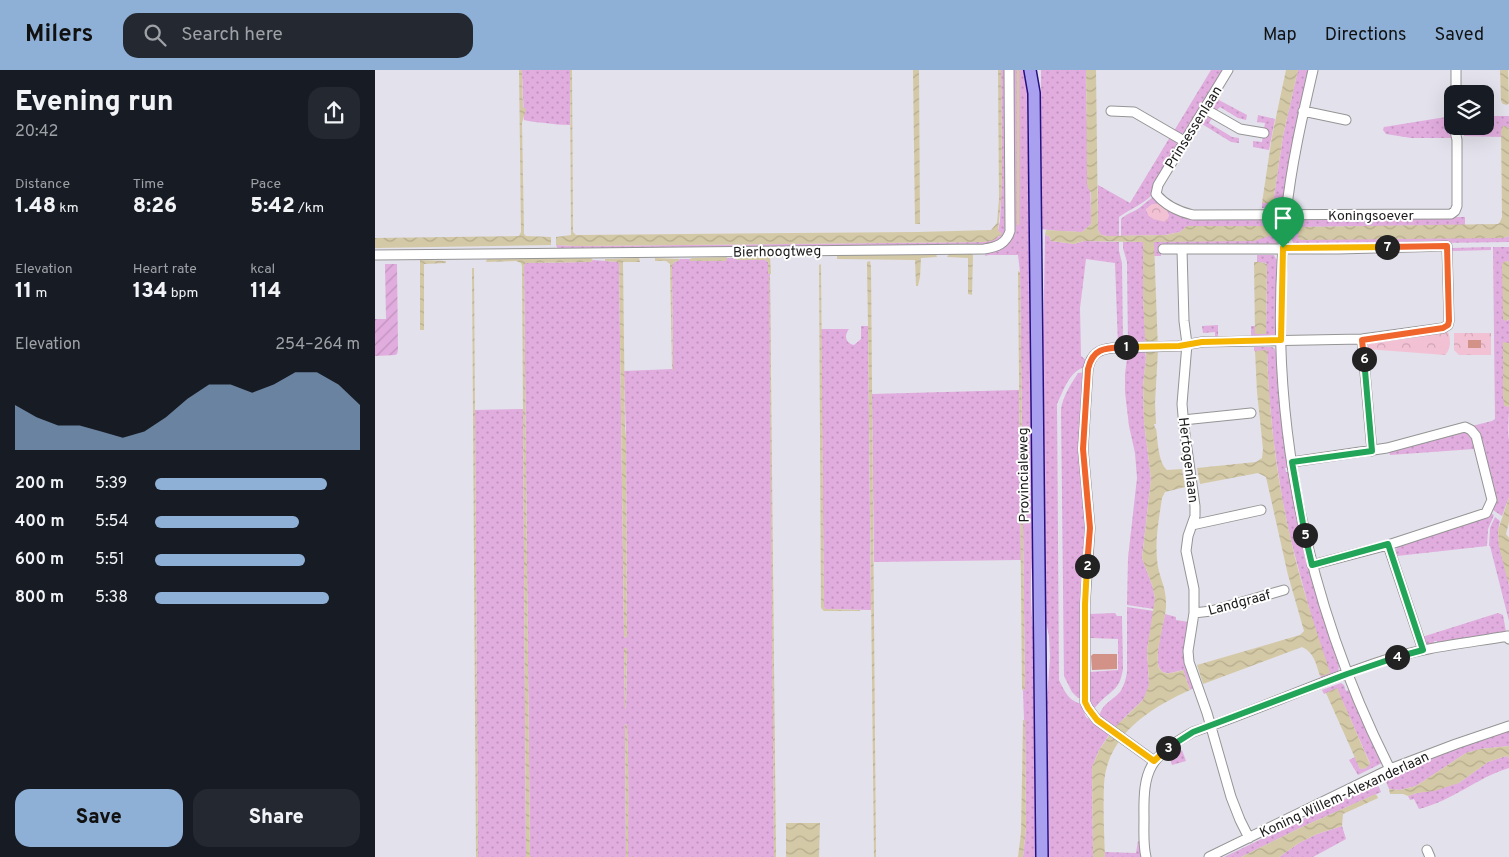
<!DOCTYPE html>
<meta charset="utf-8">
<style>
:root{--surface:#171b24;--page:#242831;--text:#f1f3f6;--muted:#9ea1a6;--accent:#8eb0d6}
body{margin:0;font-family:Overpass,sans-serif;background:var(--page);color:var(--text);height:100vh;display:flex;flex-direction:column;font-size:19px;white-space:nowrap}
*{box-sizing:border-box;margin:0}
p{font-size:16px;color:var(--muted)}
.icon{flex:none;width:28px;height:28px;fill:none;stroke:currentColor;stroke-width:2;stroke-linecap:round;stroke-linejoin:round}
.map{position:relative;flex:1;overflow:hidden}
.sheet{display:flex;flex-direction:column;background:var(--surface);width:375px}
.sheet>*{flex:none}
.buttons{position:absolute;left:1069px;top:15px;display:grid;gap:10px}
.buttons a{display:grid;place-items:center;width:50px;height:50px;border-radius:10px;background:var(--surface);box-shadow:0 5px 20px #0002;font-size:25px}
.pin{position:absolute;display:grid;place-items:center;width:42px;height:42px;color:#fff;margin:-51px -21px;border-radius:50% 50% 50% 0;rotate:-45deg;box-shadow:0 0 5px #0007}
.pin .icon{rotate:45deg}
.km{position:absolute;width:25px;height:25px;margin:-12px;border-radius:50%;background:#222;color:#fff;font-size:14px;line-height:25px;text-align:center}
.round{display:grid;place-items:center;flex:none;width:52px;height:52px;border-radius:15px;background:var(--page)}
.overview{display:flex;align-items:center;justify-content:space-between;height:85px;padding:0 15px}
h1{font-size:28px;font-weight:800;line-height:38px}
.figures{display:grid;grid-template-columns:repeat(3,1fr);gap:8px;height:85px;padding:5px 15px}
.figures div{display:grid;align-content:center}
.figures b{font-size:21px;font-weight:800}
.figures small{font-size:14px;font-weight:400}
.figures p{font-size:14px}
.chart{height:140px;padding:10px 15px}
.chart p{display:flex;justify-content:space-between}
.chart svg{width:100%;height:90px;margin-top:5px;fill:var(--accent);opacity:.7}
.action{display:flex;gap:10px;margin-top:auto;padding:10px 15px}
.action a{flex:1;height:58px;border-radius:15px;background:var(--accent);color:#111;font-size:20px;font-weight:800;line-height:58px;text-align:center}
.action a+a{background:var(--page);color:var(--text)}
ul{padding:0 15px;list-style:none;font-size:16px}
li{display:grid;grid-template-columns:80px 60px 1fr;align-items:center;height:38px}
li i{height:12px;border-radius:6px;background:var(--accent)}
header{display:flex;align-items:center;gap:30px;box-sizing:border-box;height:70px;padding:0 25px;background:var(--accent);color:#111}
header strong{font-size:24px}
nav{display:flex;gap:28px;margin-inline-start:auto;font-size:18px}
.search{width:350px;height:45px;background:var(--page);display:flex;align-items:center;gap:12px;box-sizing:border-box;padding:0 18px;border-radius:15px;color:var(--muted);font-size:19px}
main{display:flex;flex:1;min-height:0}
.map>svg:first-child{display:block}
.grass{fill:url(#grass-dots);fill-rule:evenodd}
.park{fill:url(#park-crowns)}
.garden{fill:url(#garden-furrows)}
.pitch{fill:#d29287}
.water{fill:url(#water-waves)}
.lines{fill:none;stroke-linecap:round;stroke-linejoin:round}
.stream{stroke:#d4c9a6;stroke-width:2.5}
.minor-casing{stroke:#959595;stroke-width:11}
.major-casing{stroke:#271081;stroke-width:14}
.minor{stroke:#fff;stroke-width:9}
.major{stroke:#a9a1f0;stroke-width:11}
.split-1-casing{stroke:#fff;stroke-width:10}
.split-2-casing{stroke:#fff;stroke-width:10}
.split-3-casing{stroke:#fff;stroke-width:10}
.split-4-casing{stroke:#fff;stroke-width:10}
.split-5-casing{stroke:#fff;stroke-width:10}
.split-6-casing{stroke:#fff;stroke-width:10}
.split-7-casing{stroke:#fff;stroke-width:10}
.split-8-casing{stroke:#fff;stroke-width:10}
.split-1{stroke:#f5b400;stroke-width:6}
.split-2{stroke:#f0652b;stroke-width:6}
.split-3{stroke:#f5b400;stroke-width:6}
.split-4{stroke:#22a559;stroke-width:6}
.split-5{stroke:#22a559;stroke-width:6}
.split-6{stroke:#22a559;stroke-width:6}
.split-7{stroke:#f0652b;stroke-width:6}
.split-8{stroke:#f5b400;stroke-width:6}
.labels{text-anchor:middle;stroke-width:4;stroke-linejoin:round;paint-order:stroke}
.street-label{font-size:14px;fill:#1b1b1b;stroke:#fff}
</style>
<header>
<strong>Milers</strong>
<div class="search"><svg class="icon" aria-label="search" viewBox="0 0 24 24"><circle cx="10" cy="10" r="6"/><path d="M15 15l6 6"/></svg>Search here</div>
<nav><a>Map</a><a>Directions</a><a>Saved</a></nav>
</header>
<main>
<section class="sheet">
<div class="overview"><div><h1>Evening run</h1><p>20:42</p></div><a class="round"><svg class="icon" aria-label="share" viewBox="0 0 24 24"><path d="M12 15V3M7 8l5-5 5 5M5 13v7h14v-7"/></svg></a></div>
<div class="figures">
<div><p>Distance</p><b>1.48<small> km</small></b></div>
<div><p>Time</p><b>8:26</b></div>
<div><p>Pace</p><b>5:42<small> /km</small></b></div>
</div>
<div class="figures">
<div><p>Elevation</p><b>11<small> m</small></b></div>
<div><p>Heart rate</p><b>134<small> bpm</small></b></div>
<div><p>kcal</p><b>114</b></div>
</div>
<div class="chart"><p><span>Elevation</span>254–264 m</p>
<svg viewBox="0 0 160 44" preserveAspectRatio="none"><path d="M0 44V22L10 28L20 32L30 32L40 35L50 38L60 35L70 28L80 19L90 12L100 12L110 16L120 12L130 6L140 6L150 12L160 22V44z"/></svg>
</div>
<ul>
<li><b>200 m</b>5:39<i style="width:84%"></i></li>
<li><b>400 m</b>5:54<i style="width:70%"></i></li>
<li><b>600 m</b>5:51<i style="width:73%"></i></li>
<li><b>800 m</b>5:38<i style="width:85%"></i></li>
</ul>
<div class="action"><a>Save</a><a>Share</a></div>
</section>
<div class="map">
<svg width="1134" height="787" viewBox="0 0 1134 787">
<defs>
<pattern id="grass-dots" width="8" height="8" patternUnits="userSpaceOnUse" patternTransform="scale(1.25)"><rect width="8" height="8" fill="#e1acde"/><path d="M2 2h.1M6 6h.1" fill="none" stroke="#c093be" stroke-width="1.8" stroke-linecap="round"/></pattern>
<pattern id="park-crowns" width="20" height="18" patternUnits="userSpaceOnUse" patternTransform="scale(1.25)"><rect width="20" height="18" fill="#f2c1d4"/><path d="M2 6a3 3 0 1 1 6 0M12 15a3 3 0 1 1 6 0" fill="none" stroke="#cfa5b5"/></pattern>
<pattern id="garden-furrows" width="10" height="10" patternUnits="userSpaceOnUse" patternTransform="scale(1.25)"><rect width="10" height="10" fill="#e1acde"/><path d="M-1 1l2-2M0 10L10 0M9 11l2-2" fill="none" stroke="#c093be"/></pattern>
<pattern id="water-waves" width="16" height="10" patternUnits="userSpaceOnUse" patternTransform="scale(1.25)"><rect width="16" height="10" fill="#d4c9a6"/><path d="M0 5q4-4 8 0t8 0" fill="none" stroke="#b5ac8e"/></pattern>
</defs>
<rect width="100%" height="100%" fill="#e3e1eb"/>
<path class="grass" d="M147,0H195V55C187,55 179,54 170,53C163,52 157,52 149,50Z
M626,0H630L631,158L626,169L617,175L183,179L181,175L201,176L609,172C616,171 621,166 626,166L623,161L625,151L627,105Z
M638,0H652L658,479C655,512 655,535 659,568L661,787H648L651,758L650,650H649L648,620L650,619L645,202L643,185H614L610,186L611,182C624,182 634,176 639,164Z
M666,0H711C710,50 716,100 716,151V154L707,162L682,161L666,159Z
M836,0H848L811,62L806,64L799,61Z
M923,0H934L909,131H907C903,141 897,138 887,138V133H898L908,66Z
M842,29L872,45L871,50L863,48L845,37L841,41L837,37Z
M883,45L900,49L894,80L878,77V71L887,72L890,53L882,52Z
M1110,46H1134V59L1131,56L1126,61V67L1089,66L1088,56H1110Z
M832,47L837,48L834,53L857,67L864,68V73L856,72L827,54Z
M1071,47V51H1074L1076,68H1036L1011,64L1008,60L1009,57Z
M795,67L801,71L802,75C796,87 784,117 777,125C767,135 755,139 744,147V166H732L726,165L723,160V115L755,133Z
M779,127L784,132L782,134L771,139C775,151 784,150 794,146L790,136L804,144L902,148L907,153L905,169L901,175H897L786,176V186H779V172L896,158L890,156H815L812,157L805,162L790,165L746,166V149C751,144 756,143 761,140C768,136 772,130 779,127Z
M1090,147V155L924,157L1128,168L1134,166V172L918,175V172L916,169L917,153L919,151L922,150L923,148Z
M670,165L674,166L676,171L699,174L709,171L744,172V181L747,193L748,275H743L740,193L711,189L705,238L706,286L712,291L711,297C695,299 688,322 682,334L684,610C690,622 694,632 708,634L710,645L712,648L718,650L735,663L724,680L717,697L718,787H674L672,631L675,587L674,566L670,547L667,339Z
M748,172H768V227L771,274H753L752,192L748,178Z
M1116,177V180L1077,181V178Z
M1118,177H1134V192L1132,191V251L1134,249V273H1128V327L1132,337L1134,336C1134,346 1132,362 1134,370V427L1127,446L1118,440L1120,431L1097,356L1117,351L1120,349Z
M882,185H899L901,189H904L902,259V262L898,267H876V256H880V264H891L892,196L891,193L882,192Z
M352,188H361L362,190H390L393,192V203L395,204L399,787H253C253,743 254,699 252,655L250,654L251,787H155L149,196L151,193L216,192L218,190L243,192L244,193L249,566L250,568L252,566L251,367L249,301L298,299L297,197L299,192L303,191L305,189H315L316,191H350ZM249,579H252L251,639H250Z
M843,255V268H840V262L828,263L827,256Z
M486,256H493L496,540L450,539L449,537L446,259H474C469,265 470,273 479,275L486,269Z
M879,277H897L900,279L901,284H903L908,360L914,398H910L911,402H914C925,468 942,532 964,596L963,602L946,609L938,553L915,467L907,428L899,374L894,326L892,281H879Z
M770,280L771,288L768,316L769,352L776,409L767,488L777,515L780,528L779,539L752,535L753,488L762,408L760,383L754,356L750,322V304L753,281Z
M711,302L712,447L708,628H703L697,622L689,606L686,339C688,326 696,314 703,303Z
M644,320L646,490L499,492L497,324Z
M148,339L151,787H103L100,340Z
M1090,362L1096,366L1099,379L1015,385L1014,381Z
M1115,443L1119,445L1113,459L1112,476L1022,486L1020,482L1023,475Z
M1120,447L1125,451C1119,474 1131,493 1134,516C1134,527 1134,540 1134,551L1115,476H1114L1115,458Z
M752,537L779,541L772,580L774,615L772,623L768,630L752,645L739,659L724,648C726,634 737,631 745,622C749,616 751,609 752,602Z
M714,538L715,544L740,543L742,546H747L748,599C745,618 739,619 727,630C723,633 721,637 718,640L713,632L712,584H715V602L743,600V569L715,568V581H712Z
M1123,543L1128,545L1131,562L1063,574L1062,571H1059L1060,575H1052L1047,567Z
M790,544L801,547V550L814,552L809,577V585L819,618L815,620L808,600C802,601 794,605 788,602C776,597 788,555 790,544Z
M966,613L969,615L971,621L974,620L1007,693L983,705L974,690L980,687L985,699L991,698L995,693L962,619L949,624L947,620Z
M1134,661V676L1105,679L1091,683L1041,716L1025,720L1014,719L1010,709L1016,706L1015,704C1054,688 1093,673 1134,661Z
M807,680L811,691L797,695L795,689Z
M1131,686L1134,688V698C1101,708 1079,730 1044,739L1039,729L1035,730L1033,726L1042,723L1084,713L1113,692Z
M1001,714L1003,715L1006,722L929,756L866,787H849Z
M967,756L971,769L938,787H904L924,773L942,764Z
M763,771H766L767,787H730L729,782L761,783Z"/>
<path class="park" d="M784,132L790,136L794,146L791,152L778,149L773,145L771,139L777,134H782Z
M1073,262C1076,268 1076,280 1070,285L992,279L994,273L999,270Z
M1079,263H1116V285H1084L1079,280Z"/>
<path class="garden" d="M10,194H22L23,280L22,284L20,285L0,286V249H11Z"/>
<path class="pitch" d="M1093,270H1106V278H1093Z
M718,584H742V599L717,600L716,586Z"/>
<path class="water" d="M144,0H147L148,37L151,39L147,53L149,164L151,166L176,167V175L0,178V168L144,166L146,162Z
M195,0H197L198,162L201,165L543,162L616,160L622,153L624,129L623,0H626L627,105L626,130L623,161L626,162V166H623C620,171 615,171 609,172L201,176L181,175V167L196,165Z
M538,0H544L545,154H540Z
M711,0H721L723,160L726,165L732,166L790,165L805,162L812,156H890L896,157L897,165L879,171L779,172L783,280L780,333L781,354H779L780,358H781C783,371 783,392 792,400L807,399L810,417L790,422L787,428C784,448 780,469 782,489C783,507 792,516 791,537C790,551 779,586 784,598C788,607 801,602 808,600L815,620C775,638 732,665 729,714C728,738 729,763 730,787H718L717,697L724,680L740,657L768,630L774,615L772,580L780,528L777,515L767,488L776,409L769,352L768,316L771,288L768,227V172L709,171L699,174L676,171L674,166L670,165L671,160L707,162L716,154V123L713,118L712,113Z
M911,0H923L908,66L898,133H887L897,66Z
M1125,0H1133L1134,33L1132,35L1128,34L1126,31Z
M1128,56H1131L1134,59V166L1128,168L927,170L923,169L924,157L1123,154L1125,152L1127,147L1126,61Z
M561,184L562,187L546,188L545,207L543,216H541L540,190L462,189V185Z
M574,184H598L597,225L593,224V188L572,187Z
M363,186L395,187L396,204H393V192L390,190H362L361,188Z
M352,187V189L350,191H315V189L317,188Z
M216,188L218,190L216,192L151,193L149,196L155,787H151L147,196L146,193L141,191L111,192L112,189Z
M264,188L265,192H248L250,358L251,367L252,567L250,568L249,566L244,193L243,192L230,191V189Z
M280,188L305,189L303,191L299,192L297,197L298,300H297L295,194L291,191H280Z
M45,190L71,191V193L49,194V260H45Z
M495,191L496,197L501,787H499L493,256L492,194V192Z
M1130,191L1134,192V249L1130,251L1128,249L1127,194Z
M879,192H885L892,194L891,264H880Z
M446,194L449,537L450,539L486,540L484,541H449L446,538L444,195Z
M97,198H99L103,787H101Z
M643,201L645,202L650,619L647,620Z
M394,206H395L401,787H399Z
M1128,272L1134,273V336L1132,337L1129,335L1128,327Z
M892,280C894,343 901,405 915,466C925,512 940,557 955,602L954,604L945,606C941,594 939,582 927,577L828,614L822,595L925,565L929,561L913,505L891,407L883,403L825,414L822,398L881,392L887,388L888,379L882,322L880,281Z
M1134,427V452L1131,464L1134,468V516L1124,476L1123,460Z
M250,577L252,579L251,639H250L249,579Z
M962,618L995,694L991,698L985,699L951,623Z
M648,650H650L651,758L648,787H643L646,763Z
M250,654L252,655C254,698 253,743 253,787H251Z
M1134,676V688L1131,686L1113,692L1084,713L1059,721L1042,723L1033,726L1028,724H1015L1014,719L1025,720L1041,716L1091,683L1105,679Z
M1001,724L1003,728L968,744L967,756L942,764L924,773L904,787H866L929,756Z
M411,753H445L444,787H411Z"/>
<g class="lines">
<path class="stream" d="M643,154V0"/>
<defs>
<path id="minor" d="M853,0L783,115L781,124C790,135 805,142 818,145L1076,144L1080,141L1082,136V70L1079,56
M938,0C927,48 916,96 911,145C890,335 929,529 1015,699
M1081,0V24
M830,39L865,59L889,63
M736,41L759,42L809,71
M928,41L971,50
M807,180L809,251L812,274L807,334L809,357L820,436V446L813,466L811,481L819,519V543L813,581L814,592L832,643L856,727L865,750L874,768
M0,185L609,179C622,177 631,174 635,161L634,0
M987,269L997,381
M808,350L876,343
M917,392L1012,378L1090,357L1096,360L1101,366L1117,430L1111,443L1013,475L937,495
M817,455L886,440
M1013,475L1048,580
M819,543L836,541L909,520
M779,691L722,650L713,638L710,632V534L715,458L708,379L713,299C716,284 724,279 738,278L804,276L827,272L987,269L1068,258L1073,255L1074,251L1072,176L964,179H788
M1052,780L1055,787
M771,787C768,775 769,761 769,748C768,699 774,687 818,662C883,640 945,611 1010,590C1050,577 1092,573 1133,566L1134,569
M834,787L1015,699L1081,674L1134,656"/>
<path id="major" d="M655,0L659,23L667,787"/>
</defs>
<use href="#minor" class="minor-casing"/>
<use href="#major" class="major-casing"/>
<use href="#minor" class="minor"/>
<use href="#major" class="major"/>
</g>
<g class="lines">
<defs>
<path id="split-1" d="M751,277L804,276L827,272L906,270L908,178"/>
<path id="split-2" d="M712,496L715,458L708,379L713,299C718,277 731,278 751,277"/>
<path id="split-3" d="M712,496L710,534V632L713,638L722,650L779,691L793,678"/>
<path id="split-4" d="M793,678L818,662L972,604L1022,587"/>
<path id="split-5" d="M930,465L937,495L1013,474L1048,580L1022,587"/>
<path id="split-6" d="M930,465L917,392L997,381L989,289"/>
<path id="split-7" d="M989,289L987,270L1068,258L1073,255L1074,251L1072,176L1012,177"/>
<path id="split-8" d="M908,178L1012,177"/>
</defs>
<use href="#split-1" class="split-1-casing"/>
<use href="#split-2" class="split-2-casing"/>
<use href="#split-3" class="split-3-casing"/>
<use href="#split-4" class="split-4-casing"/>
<use href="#split-5" class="split-5-casing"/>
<use href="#split-6" class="split-6-casing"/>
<use href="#split-7" class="split-7-casing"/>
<use href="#split-8" class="split-8-casing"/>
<use href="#split-1" class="split-1"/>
<use href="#split-2" class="split-2"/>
<use href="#split-3" class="split-3"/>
<use href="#split-4" class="split-4"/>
<use href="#split-5" class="split-5"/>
<use href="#split-6" class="split-6"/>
<use href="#split-7" class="split-7"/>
<use href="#split-8" class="split-8"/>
</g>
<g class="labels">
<g class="street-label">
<text transform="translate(818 57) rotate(-58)" y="5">Prinsessenlaan</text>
<text x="996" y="150">Koningsoever</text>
<text transform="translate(402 181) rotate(-1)" y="5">Bierhoogtweg</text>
<text transform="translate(814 390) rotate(83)" y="5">Hertogenlaan</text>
<text transform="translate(648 405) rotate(-91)" y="5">Provincialeweg</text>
<text transform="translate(864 532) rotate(-15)" y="5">Landgraaf</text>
<text transform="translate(969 724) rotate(-25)" y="5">Koning Willem-Alexanderlaan</text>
</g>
</g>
</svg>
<div class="buttons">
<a><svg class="icon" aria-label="layers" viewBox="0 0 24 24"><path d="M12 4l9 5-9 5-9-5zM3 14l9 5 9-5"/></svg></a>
</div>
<div class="pin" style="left:908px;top:178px;background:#1e9e55"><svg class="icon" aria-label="arrive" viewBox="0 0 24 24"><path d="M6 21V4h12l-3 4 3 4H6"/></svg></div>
<b class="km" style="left:751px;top:277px">1</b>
<b class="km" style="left:712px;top:496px">2</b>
<b class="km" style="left:793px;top:678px">3</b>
<b class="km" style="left:1022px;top:587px">4</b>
<b class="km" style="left:930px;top:465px">5</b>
<b class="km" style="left:989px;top:289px">6</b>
<b class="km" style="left:1012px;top:177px">7</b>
</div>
</main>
